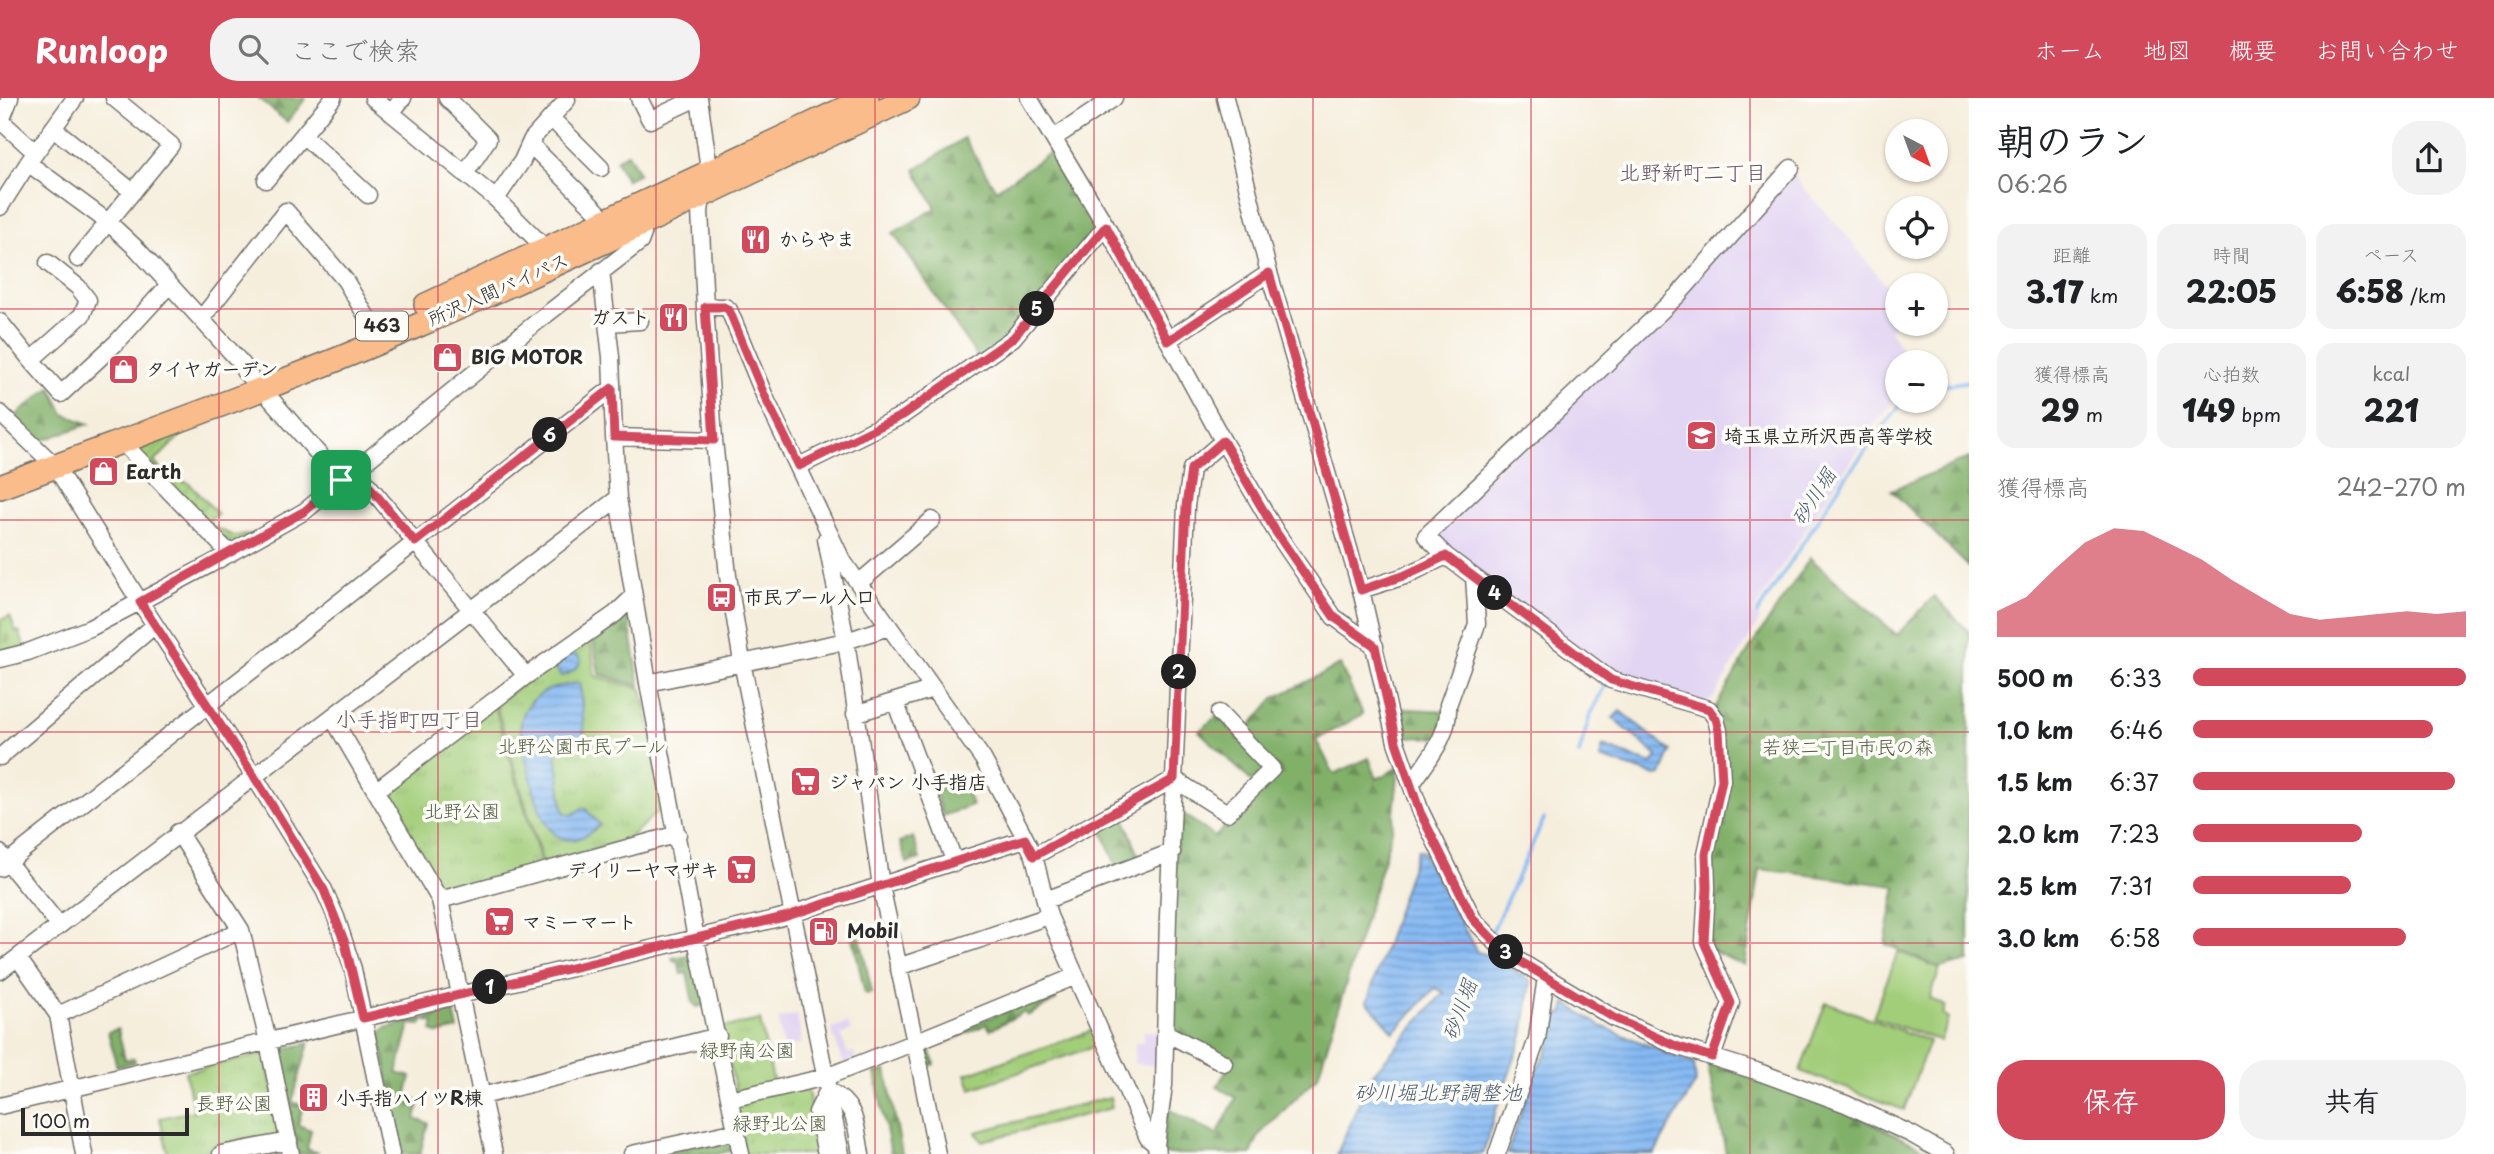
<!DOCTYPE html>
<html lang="ja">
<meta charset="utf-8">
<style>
:root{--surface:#fff;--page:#f2f2f2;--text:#202124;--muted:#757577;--accent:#d1495b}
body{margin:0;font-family:"Playpen Sans","Klee One",sans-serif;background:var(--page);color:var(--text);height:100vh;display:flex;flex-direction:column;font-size:26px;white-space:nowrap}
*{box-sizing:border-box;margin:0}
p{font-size:23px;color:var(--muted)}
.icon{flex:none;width:38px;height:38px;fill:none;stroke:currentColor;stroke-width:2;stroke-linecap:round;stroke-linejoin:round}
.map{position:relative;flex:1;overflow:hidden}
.panel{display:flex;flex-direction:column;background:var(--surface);width:525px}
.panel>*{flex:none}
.needle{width:46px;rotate:139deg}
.fabs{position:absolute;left:1885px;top:21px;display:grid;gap:14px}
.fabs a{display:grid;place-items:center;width:63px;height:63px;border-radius:50%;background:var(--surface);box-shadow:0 2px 5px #0004;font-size:35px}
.scale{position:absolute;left:21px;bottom:18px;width:168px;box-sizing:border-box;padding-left:7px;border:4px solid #2b2b2b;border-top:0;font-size:19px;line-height:24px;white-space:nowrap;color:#2b2b2b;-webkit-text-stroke:5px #fdfcf7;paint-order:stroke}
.pin{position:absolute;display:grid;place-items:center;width:60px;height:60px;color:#fff;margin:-30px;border-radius:14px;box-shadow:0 4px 10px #0006}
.km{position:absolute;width:35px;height:35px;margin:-18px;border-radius:50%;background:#222;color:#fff;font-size:19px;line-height:35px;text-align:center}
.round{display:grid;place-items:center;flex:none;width:74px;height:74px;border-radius:28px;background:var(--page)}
.overview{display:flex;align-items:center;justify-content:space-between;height:119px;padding:0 28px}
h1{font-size:38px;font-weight:800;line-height:52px}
.stats{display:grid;grid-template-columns:repeat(3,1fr);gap:10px;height:119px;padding:7px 28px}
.stats div{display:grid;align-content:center;border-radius:18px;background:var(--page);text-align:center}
.stats b{font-size:30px;font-weight:800}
.stats small{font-size:19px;font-weight:400}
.stats p{font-size:19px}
.chart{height:196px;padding:14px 28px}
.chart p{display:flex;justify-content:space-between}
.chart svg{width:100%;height:126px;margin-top:7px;fill:var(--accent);opacity:.7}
.cta{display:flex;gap:14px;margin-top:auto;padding:14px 28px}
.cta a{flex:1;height:80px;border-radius:28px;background:var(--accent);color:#fff;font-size:28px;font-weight:800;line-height:80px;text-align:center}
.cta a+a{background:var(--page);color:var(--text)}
ul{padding:0 28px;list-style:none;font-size:23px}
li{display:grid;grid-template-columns:112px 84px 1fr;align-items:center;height:52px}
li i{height:18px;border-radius:9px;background:var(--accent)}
header{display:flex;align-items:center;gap:42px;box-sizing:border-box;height:98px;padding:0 35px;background:var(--accent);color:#fff}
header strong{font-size:33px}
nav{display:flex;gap:38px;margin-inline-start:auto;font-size:24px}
.search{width:490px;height:63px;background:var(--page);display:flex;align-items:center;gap:18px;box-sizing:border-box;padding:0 24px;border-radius:28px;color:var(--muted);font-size:26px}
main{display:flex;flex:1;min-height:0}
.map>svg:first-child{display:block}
.built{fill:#e2d4f3}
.grass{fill:#a2cd79;stroke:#667c52;stroke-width:2}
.forest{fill:url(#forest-firs);stroke:#566e4a;stroke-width:2}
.cemetery{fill:url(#cemetery-stones);stroke:#667c52;stroke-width:2}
.park{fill:url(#park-tufts);stroke:#667c52;stroke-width:2}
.garden{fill:url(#garden-furrows);stroke:#667c52;stroke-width:2}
.water{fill:url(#water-rules);stroke:#58728f;stroke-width:2}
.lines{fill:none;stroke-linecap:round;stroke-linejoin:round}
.stream{stroke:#85b9f3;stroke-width:3.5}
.minor-casing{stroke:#726f69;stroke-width:19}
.highway-casing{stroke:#726f69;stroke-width:26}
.minor{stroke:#fff;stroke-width:16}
.highway{stroke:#fabc8b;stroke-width:23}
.route-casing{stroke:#fff;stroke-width:14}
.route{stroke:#d1495b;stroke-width:9}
.grid{fill:none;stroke:#d1495b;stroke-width:2;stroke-opacity:0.55}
.labels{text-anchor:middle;stroke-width:7;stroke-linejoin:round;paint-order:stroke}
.shield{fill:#fdfcf7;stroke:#6a6a68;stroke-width:2}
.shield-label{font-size:18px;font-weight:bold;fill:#2b2b2b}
.poi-label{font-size:19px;font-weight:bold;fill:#2b2b2b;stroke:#fdfcf7;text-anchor:start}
.street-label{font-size:19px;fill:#2b2b2b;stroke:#fdfcf7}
.park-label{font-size:19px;fill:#4f5c42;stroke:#fdfcf7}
.neighbourhood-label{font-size:21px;fill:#634f64;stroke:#fdfcf7}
.water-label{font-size:21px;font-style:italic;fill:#4a5d71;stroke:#fdfcf7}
</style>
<header>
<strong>Runloop</strong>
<div class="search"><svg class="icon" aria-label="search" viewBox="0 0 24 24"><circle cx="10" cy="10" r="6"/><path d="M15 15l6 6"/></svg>ここで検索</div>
<nav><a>ホーム</a><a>地図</a><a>概要</a><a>お問い合わせ</a></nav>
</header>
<main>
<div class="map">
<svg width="1969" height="1056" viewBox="0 0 1969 1056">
<defs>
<pattern id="forest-firs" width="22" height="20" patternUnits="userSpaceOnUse" patternTransform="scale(1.75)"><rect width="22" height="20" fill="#81b069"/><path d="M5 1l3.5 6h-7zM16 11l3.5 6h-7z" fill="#6a8f57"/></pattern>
<pattern id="cemetery-stones" width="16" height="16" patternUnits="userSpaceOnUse" patternTransform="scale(1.75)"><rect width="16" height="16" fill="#a2cd79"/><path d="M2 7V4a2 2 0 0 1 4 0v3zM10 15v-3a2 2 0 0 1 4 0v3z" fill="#8cb069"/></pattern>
<pattern id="park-tufts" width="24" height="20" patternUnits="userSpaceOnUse" patternTransform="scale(1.75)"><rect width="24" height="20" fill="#a2cd79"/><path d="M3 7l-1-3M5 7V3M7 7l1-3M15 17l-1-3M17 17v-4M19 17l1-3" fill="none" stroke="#8cb069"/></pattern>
<pattern id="garden-furrows" width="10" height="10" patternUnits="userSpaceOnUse" patternTransform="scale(1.75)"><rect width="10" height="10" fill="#a2cd79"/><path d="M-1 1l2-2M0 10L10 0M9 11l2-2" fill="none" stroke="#8cb069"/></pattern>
<pattern id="water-rules" width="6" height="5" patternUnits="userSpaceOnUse" patternTransform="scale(1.75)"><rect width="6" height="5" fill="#85b9f3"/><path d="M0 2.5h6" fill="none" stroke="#6d97c5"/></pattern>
</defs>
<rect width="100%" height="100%" fill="#fdfcf7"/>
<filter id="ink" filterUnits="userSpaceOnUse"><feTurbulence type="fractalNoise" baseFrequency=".0143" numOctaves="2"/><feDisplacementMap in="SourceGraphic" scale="14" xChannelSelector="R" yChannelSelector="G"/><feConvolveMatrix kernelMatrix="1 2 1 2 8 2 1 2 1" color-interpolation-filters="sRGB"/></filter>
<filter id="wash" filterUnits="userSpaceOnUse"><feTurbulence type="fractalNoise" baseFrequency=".00686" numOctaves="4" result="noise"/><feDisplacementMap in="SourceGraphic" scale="28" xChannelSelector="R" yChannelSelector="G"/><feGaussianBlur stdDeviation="1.57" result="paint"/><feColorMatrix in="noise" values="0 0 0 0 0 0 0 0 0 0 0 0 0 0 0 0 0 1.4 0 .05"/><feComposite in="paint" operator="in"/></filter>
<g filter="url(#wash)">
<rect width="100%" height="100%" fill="#f6eedd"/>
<path class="built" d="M1795,77L1799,85L1846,137L1888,190L1897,205V224L1890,232L1909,264H1897V299L1876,324L1776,477L1753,515L1761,520L1712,602L1706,604L1616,580L1536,520L1431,436Z
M797,917L802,946L783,950L778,921Z
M847,925L851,933L841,937L848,956L854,954L856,961L844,966L831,931Z
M1144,933L1165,934L1163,968L1134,966L1135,945H1143Z"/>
<path class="grass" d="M1898,854L1940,870L1930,901L1946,908L1943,917L1948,921L1940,943L1873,919Z
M1826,904L1929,943L1904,1012L1800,973Z"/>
<path class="forest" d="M258,0H306L287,24Z
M964,40L996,92L1057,50L1102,128L1013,240L980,263L893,135L936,110L915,72Z
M628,55L639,75L626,82L616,62Z
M51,289L64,316L89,326L38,344L14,319Z
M1969,360V469L1891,392Z
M1810,460L1897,537L1934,498L1969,534V863L1940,870L1885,846L1896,788L1760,771L1745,868L1709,851L1710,757L1726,690L1715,610L1747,555Z
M628,517L640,588L599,576L593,540Z
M1340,567L1363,616L1316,642L1334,676L1369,660L1377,681L1399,669L1392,733L1318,978L1259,1037L1251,1056H1164L1163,1046L1168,1011L1217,1037L1236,1000L1217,989L1231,964L1169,932L1178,712L1215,739L1279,672L1246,633L1274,600Z
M1391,610L1446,613L1438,640L1399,638Z
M1218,617L1268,670L1252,684L1199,633Z
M963,682L972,707L943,718L934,693Z
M1123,716L1140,761L1117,770L1100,728Z
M913,739L920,761L907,765L900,744Z
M860,839L872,895L865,896L853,840Z
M695,856L705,907L697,909L693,905L687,875L681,876L678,863H674L672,860Z
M1053,894L1056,902L1027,918L1024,914L990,932L987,926L929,952L935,966L924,970L919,948Z
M454,913L458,931L438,936L432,933L434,925L424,922L421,927L410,926L397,975L411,979L406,999L420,1003L415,1021L428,1025L420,1056H402L380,937L385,930Z
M118,931L125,962L134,960L135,964L117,969L108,934Z
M309,945L292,1004L303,1008L298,1027L311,1032L307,1051L319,1055L298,1056L279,952Z
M1707,964L1847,1013L1934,1056H1726Z
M886,972L902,1056H891L877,985L875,975Z
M732,1039L734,1052L717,1056H658Z"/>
<path class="cemetery" d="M10,518L16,534L19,533L25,550L0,557V522Z"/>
<path class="park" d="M590,538L595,578L642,591L666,706L627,742L543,766L496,606Z
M494,607L542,769L441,798L379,692Z
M760,922L774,987L736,995L722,930Z
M1094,932L1099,947L971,991L966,976Z
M265,956L282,1037L197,1056H168L160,1020L194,1013L185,974Z
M807,988L821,1056H744L733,1003Z
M1110,999L1112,1010L982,1043L976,1034Z"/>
<path class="garden" d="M184,334L154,364L171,383L178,376L184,384L189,385L218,416L209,423V427L234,438L254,436L236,445L219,440L135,353Z"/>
<path class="water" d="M570,556L578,558L581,563C578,570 569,577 561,578L555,570L556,566Z
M580,585L585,643C574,644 559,643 556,655L563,710L565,715L572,717L584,709L600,727C553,767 540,718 531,680C526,659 512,628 528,608C541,590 559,588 580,585Z
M1620,613L1671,653L1661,677L1657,678L1600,660L1603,648L1652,666L1657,658L1613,620Z
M1417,752H1421L1477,854L1492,858L1531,883L1523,938L1495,1015L1483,1056H1337L1370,979L1444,894L1435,890L1394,934L1367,904Z
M1566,905L1601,928L1694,966L1696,984L1654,1056H1507L1535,973L1547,954L1554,915L1563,916Z"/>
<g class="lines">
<path class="stream" d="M1936,289L1969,283
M1757,516L1844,381L1903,303
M1579,656L1590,617L1606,585
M1492,834L1544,721"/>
</g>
</g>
<g filter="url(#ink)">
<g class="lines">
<defs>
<path id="minor" d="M10,0L1,23L35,54
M373,0L496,101L546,151
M447,0L488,41L465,76
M639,0L650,22L697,0
M699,0L708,64L700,113L705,209L714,342L728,478L742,564L841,1056
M1029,0L1106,128L1223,343L1276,434L1334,519L1375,548
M1225,0L1269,175L1361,492L1396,644L1421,714L1473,821L1506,855L1614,920L1676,948L1756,973L1846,1006L1911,1036L1946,1056
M391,15L403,0
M551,20L601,70
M53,30L133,94
M303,37L333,0
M1054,40L1114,0
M530,46L606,122
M28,65L108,124L138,152L243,267L244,273L251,280
M266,82L303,37L368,97
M496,101L522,63L532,41L567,2L566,0
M0,109L28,65L75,0
M78,161L171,47L114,0
M601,173L611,259L614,339L714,342
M705,209H725L729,212L765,299L842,462L983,661L1021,732L1034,758L1049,818L1148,1040L1156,1047L1157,1056
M201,221L286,113L345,182L374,231
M0,224L31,262L82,217L88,202L78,189L48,165
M607,225L640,223
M1168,242L1269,175
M31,262L61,296L117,244L169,187
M270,300L341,382
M0,315L55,368L140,504L259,686L324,792L336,819L353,871L391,1056
M614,339L618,400L648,585L698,851L741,1056
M121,343L230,456
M799,368L903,317L1013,240L1106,128
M355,371L526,578L615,516L633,499
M826,441L846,543L881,788L915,944L1076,878
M860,484L932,422
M1361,492L1405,478L1446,458
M0,561L28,554L90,530L209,467L305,413L538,223L640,144L643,136
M648,585L846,543L889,529
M895,603L955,765
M855,616L933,591
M332,619L440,802L494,1056
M0,659L155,527
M1411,687C1427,663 1450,638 1448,607L1477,526L1474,479
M377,692L526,578
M178,734L241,832L266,935L291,1056
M0,755L59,827
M1034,758L1174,681L1227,715L1272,671L1219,615
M0,770L612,290
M440,802L678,736
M1046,802L1172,754
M18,860L58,917L84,1056
M898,869L1049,818
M0,873L618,400
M58,917L241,832
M1166,935L1224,965
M1712,959L1731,905L1704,844L1707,790L1706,756L1722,682L1719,633L1716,621L1709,611L1611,582L1446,458L1426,438L1678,197L1791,70
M482,998L718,938
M730,1001L826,979L915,944L937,1056
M0,1008L779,820L1025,741
M1156,1047L1164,987L1168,818L1186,408L1191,371L1223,343
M221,1056L289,1043
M632,1056L737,1033
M826,1056L817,1014L828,992C858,1009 855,1025 861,1056
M1497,1056L1537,941L1546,879"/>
<path id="highway" d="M426,207L867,0
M0,389C140,336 282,287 419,227C584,156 746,76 908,0"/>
</defs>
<use href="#minor" class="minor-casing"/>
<use href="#highway" class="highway-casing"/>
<use href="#minor" class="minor"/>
<use href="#highway" class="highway"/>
</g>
</g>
<g class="lines" filter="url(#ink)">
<defs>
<path id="route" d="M1106,128L1168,243L1269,175L1361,492L1403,478L1446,458L1611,582L1709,611L1716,621L1719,633L1722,682L1706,756L1707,790L1704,844L1731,905L1712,959L1676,948L1614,920L1506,855L1473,821L1420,714L1396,644L1375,548L1334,519L1276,434L1223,343L1191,371L1186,408L1174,681L1034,758L1025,741L784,819L363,920L345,845L324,792L259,686L140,504L305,413L355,371L415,444L612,290L614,339L714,342L705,209H724L729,212L765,299L799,368L903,317L1013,240Z"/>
</defs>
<use href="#route" class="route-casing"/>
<use href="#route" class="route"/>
</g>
<path class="grid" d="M219,0V1056M438,0V1056M656,0V1056M875,0V1056M1094,0V1056M1313,0V1056M1531,0V1056M1750,0V1056M0,211H1897M1936,211H1969M0,422H1969M0,634H1969M0,845H1969"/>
<defs>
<symbol id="restaurant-square" viewBox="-11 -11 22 22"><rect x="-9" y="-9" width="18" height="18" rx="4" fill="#d1495b" stroke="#fdfcf7"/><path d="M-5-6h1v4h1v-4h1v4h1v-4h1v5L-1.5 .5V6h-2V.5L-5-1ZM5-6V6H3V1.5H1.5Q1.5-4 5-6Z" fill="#fff"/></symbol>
<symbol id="shop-square" viewBox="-11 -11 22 22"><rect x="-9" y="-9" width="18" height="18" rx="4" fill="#d1495b" stroke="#fdfcf7"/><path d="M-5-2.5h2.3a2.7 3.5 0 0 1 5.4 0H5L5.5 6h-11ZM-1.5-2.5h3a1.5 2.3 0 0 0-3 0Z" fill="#fff"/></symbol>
<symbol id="school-square" viewBox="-11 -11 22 22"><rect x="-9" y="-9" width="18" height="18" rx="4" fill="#d1495b" stroke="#fdfcf7"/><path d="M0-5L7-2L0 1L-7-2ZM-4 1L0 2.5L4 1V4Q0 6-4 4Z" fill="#fff"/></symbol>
<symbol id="bus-square" viewBox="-11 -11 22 22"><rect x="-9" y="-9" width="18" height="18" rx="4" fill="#d1495b" stroke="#fdfcf7"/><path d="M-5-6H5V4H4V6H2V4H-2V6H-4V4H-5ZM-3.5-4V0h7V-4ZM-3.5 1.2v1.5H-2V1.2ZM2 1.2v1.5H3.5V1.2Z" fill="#fff"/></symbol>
<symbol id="supermarket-square" viewBox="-11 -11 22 22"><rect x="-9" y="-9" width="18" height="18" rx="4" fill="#d1495b" stroke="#fdfcf7"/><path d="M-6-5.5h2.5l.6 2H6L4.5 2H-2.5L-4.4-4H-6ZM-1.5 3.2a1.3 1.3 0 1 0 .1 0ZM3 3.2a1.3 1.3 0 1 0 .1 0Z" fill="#fff"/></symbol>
<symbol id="fuel-square" viewBox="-11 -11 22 22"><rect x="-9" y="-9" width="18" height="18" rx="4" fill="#d1495b" stroke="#fdfcf7"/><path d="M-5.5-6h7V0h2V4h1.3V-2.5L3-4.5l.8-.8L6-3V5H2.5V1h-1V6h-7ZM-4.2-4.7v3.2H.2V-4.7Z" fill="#fff"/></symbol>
<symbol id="building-square" viewBox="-11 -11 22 22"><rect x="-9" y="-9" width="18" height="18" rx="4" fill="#d1495b" stroke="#fdfcf7"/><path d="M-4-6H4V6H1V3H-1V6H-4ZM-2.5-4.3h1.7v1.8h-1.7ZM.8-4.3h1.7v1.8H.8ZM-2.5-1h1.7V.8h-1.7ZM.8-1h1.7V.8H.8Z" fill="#fff"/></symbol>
</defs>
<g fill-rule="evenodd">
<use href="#restaurant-square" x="738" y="124" width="35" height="35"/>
<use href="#restaurant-square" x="656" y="202" width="35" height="35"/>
<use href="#shop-square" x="430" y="242" width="35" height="35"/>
<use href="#shop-square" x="106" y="254" width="35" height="35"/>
<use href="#school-square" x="1684" y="320" width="35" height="35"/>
<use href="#shop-square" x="86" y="356" width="35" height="35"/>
<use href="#bus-square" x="704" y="482" width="35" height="35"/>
<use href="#supermarket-square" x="788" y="666" width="35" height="35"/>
<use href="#supermarket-square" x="724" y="754" width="35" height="35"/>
<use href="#supermarket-square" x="482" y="806" width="35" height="35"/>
<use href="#fuel-square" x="806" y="816" width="35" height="35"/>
<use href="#building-square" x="296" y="982" width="35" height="35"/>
</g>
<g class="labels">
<rect class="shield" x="356" y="213.5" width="52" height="29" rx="5"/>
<g class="shield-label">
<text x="382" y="234">463</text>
</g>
<g class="poi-label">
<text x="779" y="148">からやま</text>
<text x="650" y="226" text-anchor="end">ガスト</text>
<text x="471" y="266">BIG MOTOR</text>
<text x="146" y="278">タイヤガーデン</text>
<text x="1724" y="345">埼玉県立所沢西高等学校</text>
<text x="126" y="381">Earth</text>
<text x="744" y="506">市民プール入口</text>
<text x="829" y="691">ジャパン 小手指店</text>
<text x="719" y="779" text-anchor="end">デイリーヤマザキ</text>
<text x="522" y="831">マミーマート</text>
<text x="847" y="840">Mobil</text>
<text x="336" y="1007">小手指ハイツR棟</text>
</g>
<g class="street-label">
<text transform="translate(498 191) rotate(-24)" y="7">所沢入間バイパス</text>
</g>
<g class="park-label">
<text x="582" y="655">北野公園市民プール</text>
<text x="1848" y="656">若狭二丁目市民の森</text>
<text x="462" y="720">北野公園</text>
<text x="747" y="959">緑野南公園</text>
<text x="234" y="1012">長野公園</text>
<text x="780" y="1032">緑野北公園</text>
</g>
<g class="neighbourhood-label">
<text x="1693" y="82">北野新町二丁目</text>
<text x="409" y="629">小手指町四丁目</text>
</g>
<g class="water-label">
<text transform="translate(1814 399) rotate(-57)" y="7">砂川堀</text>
<text transform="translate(1460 912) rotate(-70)" y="7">砂川堀</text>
<text x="1438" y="1002">砂川堀北野調整池</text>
</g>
</g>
</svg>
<div class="fabs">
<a><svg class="needle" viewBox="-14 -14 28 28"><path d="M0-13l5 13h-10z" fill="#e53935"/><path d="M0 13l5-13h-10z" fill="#757577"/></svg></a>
<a><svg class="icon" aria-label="locate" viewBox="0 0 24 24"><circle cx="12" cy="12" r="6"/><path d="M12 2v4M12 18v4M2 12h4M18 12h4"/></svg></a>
<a>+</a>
<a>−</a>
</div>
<div class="scale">100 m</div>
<div class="pin" style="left:341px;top:382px;background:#1e9e55"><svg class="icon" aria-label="arrive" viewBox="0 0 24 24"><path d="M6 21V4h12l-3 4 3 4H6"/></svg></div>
<b class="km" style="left:490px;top:889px">1</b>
<b class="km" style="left:1179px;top:574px">2</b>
<b class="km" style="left:1506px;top:854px">3</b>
<b class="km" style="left:1495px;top:495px">4</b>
<b class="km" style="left:1037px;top:211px">5</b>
<b class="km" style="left:550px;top:337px">6</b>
</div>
<section class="panel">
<div class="overview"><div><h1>朝のラン</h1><p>06:26</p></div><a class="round"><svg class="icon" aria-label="share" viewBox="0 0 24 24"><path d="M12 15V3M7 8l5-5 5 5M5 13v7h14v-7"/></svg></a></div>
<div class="stats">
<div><p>距離</p><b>3.17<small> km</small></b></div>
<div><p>時間</p><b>22:05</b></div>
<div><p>ペース</p><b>6:58<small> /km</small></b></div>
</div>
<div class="stats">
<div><p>獲得標高</p><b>29<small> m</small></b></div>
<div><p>心拍数</p><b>149<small> bpm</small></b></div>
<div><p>kcal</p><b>221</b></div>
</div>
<div class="chart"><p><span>獲得標高</span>242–270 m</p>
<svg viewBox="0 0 160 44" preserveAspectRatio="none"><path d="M0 44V35L10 30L20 20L30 11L40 6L50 7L60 12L70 17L80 24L90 30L100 36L110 38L120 37L130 36L140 35L150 36L160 35V44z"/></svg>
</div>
<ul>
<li><b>500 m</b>6:33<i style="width:100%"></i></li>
<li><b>1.0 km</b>6:46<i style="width:88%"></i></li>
<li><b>1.5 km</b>6:37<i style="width:96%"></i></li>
<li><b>2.0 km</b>7:23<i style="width:62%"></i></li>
<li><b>2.5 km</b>7:31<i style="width:58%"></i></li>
<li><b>3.0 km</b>6:58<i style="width:78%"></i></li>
</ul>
<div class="cta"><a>保存</a><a>共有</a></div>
</section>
</main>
